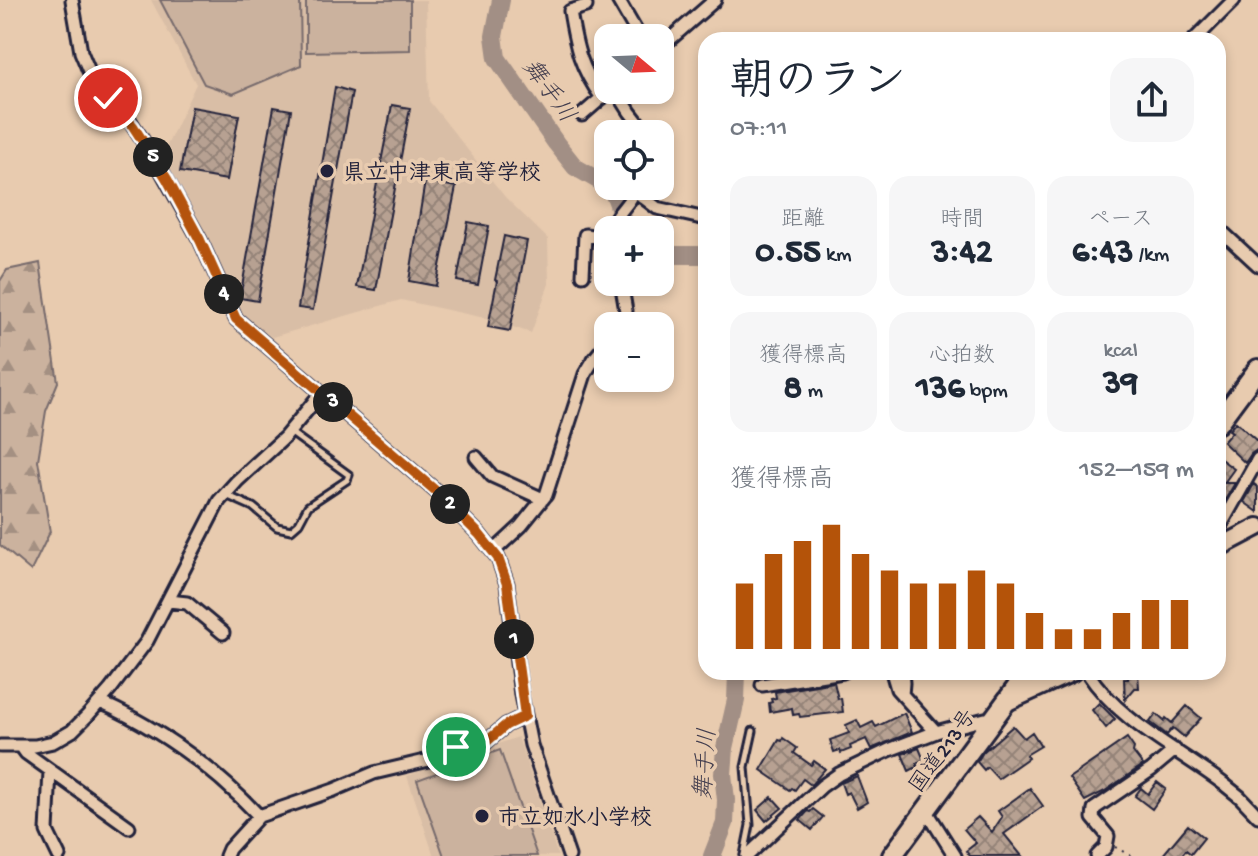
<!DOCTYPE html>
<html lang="ja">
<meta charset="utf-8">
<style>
:root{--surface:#fff;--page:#f6f6f7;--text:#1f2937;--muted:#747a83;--accent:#b45309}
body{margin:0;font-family:"Gochi Hand","Klee One",sans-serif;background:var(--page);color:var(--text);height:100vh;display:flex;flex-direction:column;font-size:30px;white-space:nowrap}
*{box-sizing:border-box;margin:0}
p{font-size:26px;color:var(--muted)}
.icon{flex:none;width:44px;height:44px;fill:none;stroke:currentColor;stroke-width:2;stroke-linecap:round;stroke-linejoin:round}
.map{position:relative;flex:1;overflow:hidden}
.drawer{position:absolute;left:698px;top:32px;width:528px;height:648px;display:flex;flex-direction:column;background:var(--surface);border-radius:24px;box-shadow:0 4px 12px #0003}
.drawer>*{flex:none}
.needle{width:52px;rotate:109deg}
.controls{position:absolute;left:594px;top:24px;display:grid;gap:16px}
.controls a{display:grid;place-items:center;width:80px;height:80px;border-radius:16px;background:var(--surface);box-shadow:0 4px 12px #0003;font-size:40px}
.pin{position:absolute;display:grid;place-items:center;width:68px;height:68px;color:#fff;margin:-34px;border:4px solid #fff;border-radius:50%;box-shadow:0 2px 8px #0007}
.km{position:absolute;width:40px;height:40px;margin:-20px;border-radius:50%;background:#222;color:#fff;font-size:22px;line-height:40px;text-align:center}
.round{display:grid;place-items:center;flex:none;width:84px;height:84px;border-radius:24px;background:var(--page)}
.overview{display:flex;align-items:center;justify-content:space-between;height:136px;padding:0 32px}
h1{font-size:44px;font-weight:700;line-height:60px}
.metrics{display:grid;grid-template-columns:repeat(3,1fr);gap:12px;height:136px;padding:8px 32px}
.metrics div{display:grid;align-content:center;border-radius:20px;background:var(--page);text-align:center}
.metrics b{font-size:34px;font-weight:700}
.metrics small{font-size:22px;font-weight:400}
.metrics p{font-size:22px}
.chart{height:224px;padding:16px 32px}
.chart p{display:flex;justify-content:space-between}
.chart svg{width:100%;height:144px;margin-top:8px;stroke:var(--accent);stroke-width:6}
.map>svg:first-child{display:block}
.built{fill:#d9bea6}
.forest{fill:url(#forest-firs);stroke:#766a6c;stroke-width:2}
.pitch{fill:#cbb29e;stroke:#766a6c;stroke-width:2}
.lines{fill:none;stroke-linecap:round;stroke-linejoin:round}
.river{stroke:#a28f85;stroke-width:18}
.building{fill:url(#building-cross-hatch);stroke:#22223b;stroke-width:2}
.service-casing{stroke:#22223b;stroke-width:11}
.minor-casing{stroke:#22223b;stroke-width:17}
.secondary-casing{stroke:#22223b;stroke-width:22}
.trunk-casing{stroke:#22223b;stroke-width:24}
.path{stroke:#22223b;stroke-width:2;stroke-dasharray:2 6;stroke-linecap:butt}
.service{stroke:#e8cbaf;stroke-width:5}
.minor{stroke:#e8cbaf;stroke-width:11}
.secondary{stroke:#e8cbaf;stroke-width:16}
.trunk{stroke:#e8cbaf;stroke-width:18}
.route-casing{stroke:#fff;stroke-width:16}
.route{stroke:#b45309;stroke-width:10}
.poi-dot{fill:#22223b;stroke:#e8cbaf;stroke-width:3}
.labels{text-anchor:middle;stroke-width:7;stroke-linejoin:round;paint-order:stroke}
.poi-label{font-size:22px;font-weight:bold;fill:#22223b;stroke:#e8cbaf;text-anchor:start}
.street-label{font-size:22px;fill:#22223b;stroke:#e8cbaf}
.water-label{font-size:24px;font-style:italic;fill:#423d4e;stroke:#e8cbaf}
</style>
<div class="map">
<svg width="1258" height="856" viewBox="0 0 1258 856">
<defs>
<pattern id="forest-firs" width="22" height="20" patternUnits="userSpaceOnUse" patternTransform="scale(2)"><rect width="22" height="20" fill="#cbb29e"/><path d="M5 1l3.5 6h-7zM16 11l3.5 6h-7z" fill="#a49082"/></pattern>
<pattern id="building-cross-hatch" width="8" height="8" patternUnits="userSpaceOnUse" patternTransform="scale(2)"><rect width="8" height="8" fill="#b7a192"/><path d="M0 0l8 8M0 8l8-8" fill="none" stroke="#948378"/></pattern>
</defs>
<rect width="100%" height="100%" fill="#e8cbaf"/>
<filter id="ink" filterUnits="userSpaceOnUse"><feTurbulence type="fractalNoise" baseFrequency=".0125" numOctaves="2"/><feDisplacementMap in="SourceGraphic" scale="16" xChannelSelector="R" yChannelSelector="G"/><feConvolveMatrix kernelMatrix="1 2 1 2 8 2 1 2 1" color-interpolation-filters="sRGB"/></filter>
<g filter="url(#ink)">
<path class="built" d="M151,0H426L429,101L505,197L548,239L549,284L531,333L485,318L401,300L272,337L238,313L163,154L196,84Z
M518,737L558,856H434L407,776Z"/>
<path class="forest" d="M40,263L58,382L46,411L38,460L50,532L31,571L0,545V281L7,270Z"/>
<path class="pitch" d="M160,0H300L301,65L233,94L204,84Z
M306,0H410V50L306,52Z
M500,750L537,856H444L417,780Z"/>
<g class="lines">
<path class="river" d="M501,0L494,36L497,58L556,143L575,167L608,186
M609,186C621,201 618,215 627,230
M660,253L671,255H706
M712,856L725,823L726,800L723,774L725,748L736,700L737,672"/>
</g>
<path class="building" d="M335,87L352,92L313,310L298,308Z
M392,105L410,108L376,290L357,287Z
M192,107L239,115L227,180L180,172Z
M274,107L291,110L258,301L240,298Z
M425,181L456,187L436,286L409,281Z
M468,222L489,226L478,285L457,281Z
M504,236L527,241L510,331L488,327L497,281L495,280Z
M1236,422L1258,442V449L1251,454L1245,463L1223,442L1232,432L1229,430Z
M1218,457L1234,469L1224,483H1235L1218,512Z
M1254,484L1258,487V512L1244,502Z
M1128,672H1138L1139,688H1135L1125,700L1124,679H1128Z
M834,682L838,699L841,698L843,712L800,717L799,714L793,715L792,708L770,712L769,703L772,702L771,699L776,698L775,692Z
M1099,703L1115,719L1106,728L1092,710Z
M1187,706L1201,718L1184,737L1173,728L1167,735L1150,722L1156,714L1164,721L1166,718L1172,723Z
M904,713L912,732L871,749L866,739L850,746L851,749L841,753L840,750L834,752L830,740L849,733L846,725L857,720L861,728L873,722L876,727Z
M1013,726L1024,738L1032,732L1041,746L1026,755L1028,758L998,779L987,767L984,770L977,762L983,752Z
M783,738L797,748L794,753L811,765L814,761L825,769L811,785L803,779L795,790L792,788L790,790L761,770L779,740L782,741Z
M1127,738L1134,748L1133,752L1143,765L1105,791L1085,801L1069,778Z
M919,748L924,760L917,763V767L909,771L902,754Z
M857,776L867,802L857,808L849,792L845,794L841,783Z
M1157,782L1166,789L1152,809L1135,796L1141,788L1148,794Z
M1030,788L1043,806L1004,834L1022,856H970L966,851L976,843L964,829L978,817L992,832L1002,817L998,811Z
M772,797L782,808L766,821L757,810Z
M813,809L823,817L812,830L800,820L808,811L810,812Z
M1188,825L1204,838L1191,854L1186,850L1181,856H1162Z"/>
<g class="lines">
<defs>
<path id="service" d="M226,495L253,507L277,527L291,530L299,523L308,506L347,480L349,475L290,432
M744,855L750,825L745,767L753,731"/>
<path id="minor" d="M72,0L81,52L89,71L108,98L128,118L156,161L200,240L236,319L437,492L479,534L498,558L507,584L521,695L531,745L569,856
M618,0L640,38
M586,6L570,11C576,48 580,67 602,98
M1194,40L1234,0
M660,48L715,0
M616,90L630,112L647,134
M582,115L605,95
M660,152V159
M635,191L657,208L706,219
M1218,228L1258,265
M611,230C614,212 633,204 635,186
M583,275L585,235L608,238
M621,326L626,311L621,282
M476,457L492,476L543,499
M1218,536L1222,523L1258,459
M493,552L521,526L546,495L585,374L594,359L608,342
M169,601L187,603L223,633
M892,672L897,689L936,732
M902,672L903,683L902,695
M1087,672C1120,723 1178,749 1225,785L1240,797L1258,816
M762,685L843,672
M100,702C160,729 214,768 259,816L334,790L374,773L429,760L456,747L485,743L506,725L525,716
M0,746H35L53,742L72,731L88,715L110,690L147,641L219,501L237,481L285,437L322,392
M21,746L26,753L129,827
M50,771L47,831L59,856
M926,810L955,856
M226,856L229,849L259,816
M747,856L822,786L839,774L889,750L936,732L985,719L992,721
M1097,856L1106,847L1108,836L1093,818L1094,809L1151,770L1175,750"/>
<path id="secondary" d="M1218,548L1258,527
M1005,703L1073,672"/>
<path id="trunk" d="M1218,423L1258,369
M892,856L1028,672"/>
</defs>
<use href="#service" class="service-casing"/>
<use href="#minor" class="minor-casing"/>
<use href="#secondary" class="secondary-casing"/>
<use href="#trunk" class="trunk-casing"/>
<path class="path" d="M1115,847L1131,856"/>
<use href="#service" class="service"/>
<use href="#minor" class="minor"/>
<use href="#secondary" class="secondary"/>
<use href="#trunk" class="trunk"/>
</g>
</g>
<g class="lines" filter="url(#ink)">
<defs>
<path id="route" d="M108,98L133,126L167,179L200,240L236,319L437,492L479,534L498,558L507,584L525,716L506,725L485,743L456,747"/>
</defs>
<use href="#route" class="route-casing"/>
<use href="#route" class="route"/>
</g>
<g class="poi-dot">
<circle cx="327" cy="171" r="8"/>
<circle cx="482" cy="816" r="8"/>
</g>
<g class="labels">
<g class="poi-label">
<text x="343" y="179">県立中津東高等学校</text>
<text x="498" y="824">市立如水小学校</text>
</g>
<g class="street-label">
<text transform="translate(941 750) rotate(-54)" y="8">国道213号</text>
</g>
<g class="water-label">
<text transform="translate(550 90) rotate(54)" y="8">舞手川</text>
<text transform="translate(704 764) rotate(-86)" y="8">舞手川</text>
</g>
</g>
</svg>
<div class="controls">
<a><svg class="needle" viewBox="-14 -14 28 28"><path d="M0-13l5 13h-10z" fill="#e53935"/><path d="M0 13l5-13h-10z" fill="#747a83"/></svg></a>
<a><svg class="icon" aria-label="locate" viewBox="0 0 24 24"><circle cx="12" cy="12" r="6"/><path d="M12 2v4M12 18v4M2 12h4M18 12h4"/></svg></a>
<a>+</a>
<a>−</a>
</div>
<div class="pin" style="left:456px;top:747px;background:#1e9e55"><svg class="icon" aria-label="arrive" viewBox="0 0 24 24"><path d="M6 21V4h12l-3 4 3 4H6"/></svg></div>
<div class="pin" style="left:108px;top:98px;background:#d93025"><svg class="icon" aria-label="check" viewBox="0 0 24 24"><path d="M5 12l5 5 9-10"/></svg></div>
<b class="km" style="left:514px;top:639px">1</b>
<b class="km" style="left:450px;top:504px">2</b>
<b class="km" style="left:333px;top:402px">3</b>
<b class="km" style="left:224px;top:294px">4</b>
<b class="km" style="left:153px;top:157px">5</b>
<section class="drawer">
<div class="overview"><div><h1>朝のラン</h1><p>07:11</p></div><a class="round"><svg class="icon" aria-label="share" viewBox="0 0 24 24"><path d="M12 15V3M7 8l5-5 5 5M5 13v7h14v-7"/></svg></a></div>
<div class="metrics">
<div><p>距離</p><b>0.55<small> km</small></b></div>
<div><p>時間</p><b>3:42</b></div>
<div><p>ペース</p><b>6:43<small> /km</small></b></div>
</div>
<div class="metrics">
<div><p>獲得標高</p><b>8<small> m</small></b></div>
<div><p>心拍数</p><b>136<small> bpm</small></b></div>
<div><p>kcal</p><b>39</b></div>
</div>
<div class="chart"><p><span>獲得標高</span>152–159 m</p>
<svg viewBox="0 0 160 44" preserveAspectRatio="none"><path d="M5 44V24M15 44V15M25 44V11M35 44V6M45 44V15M55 44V20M65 44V24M75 44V24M85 44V20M95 44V24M105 44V33M115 44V38M125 44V38M135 44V33M145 44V29M155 44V29"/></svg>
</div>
</section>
</div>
